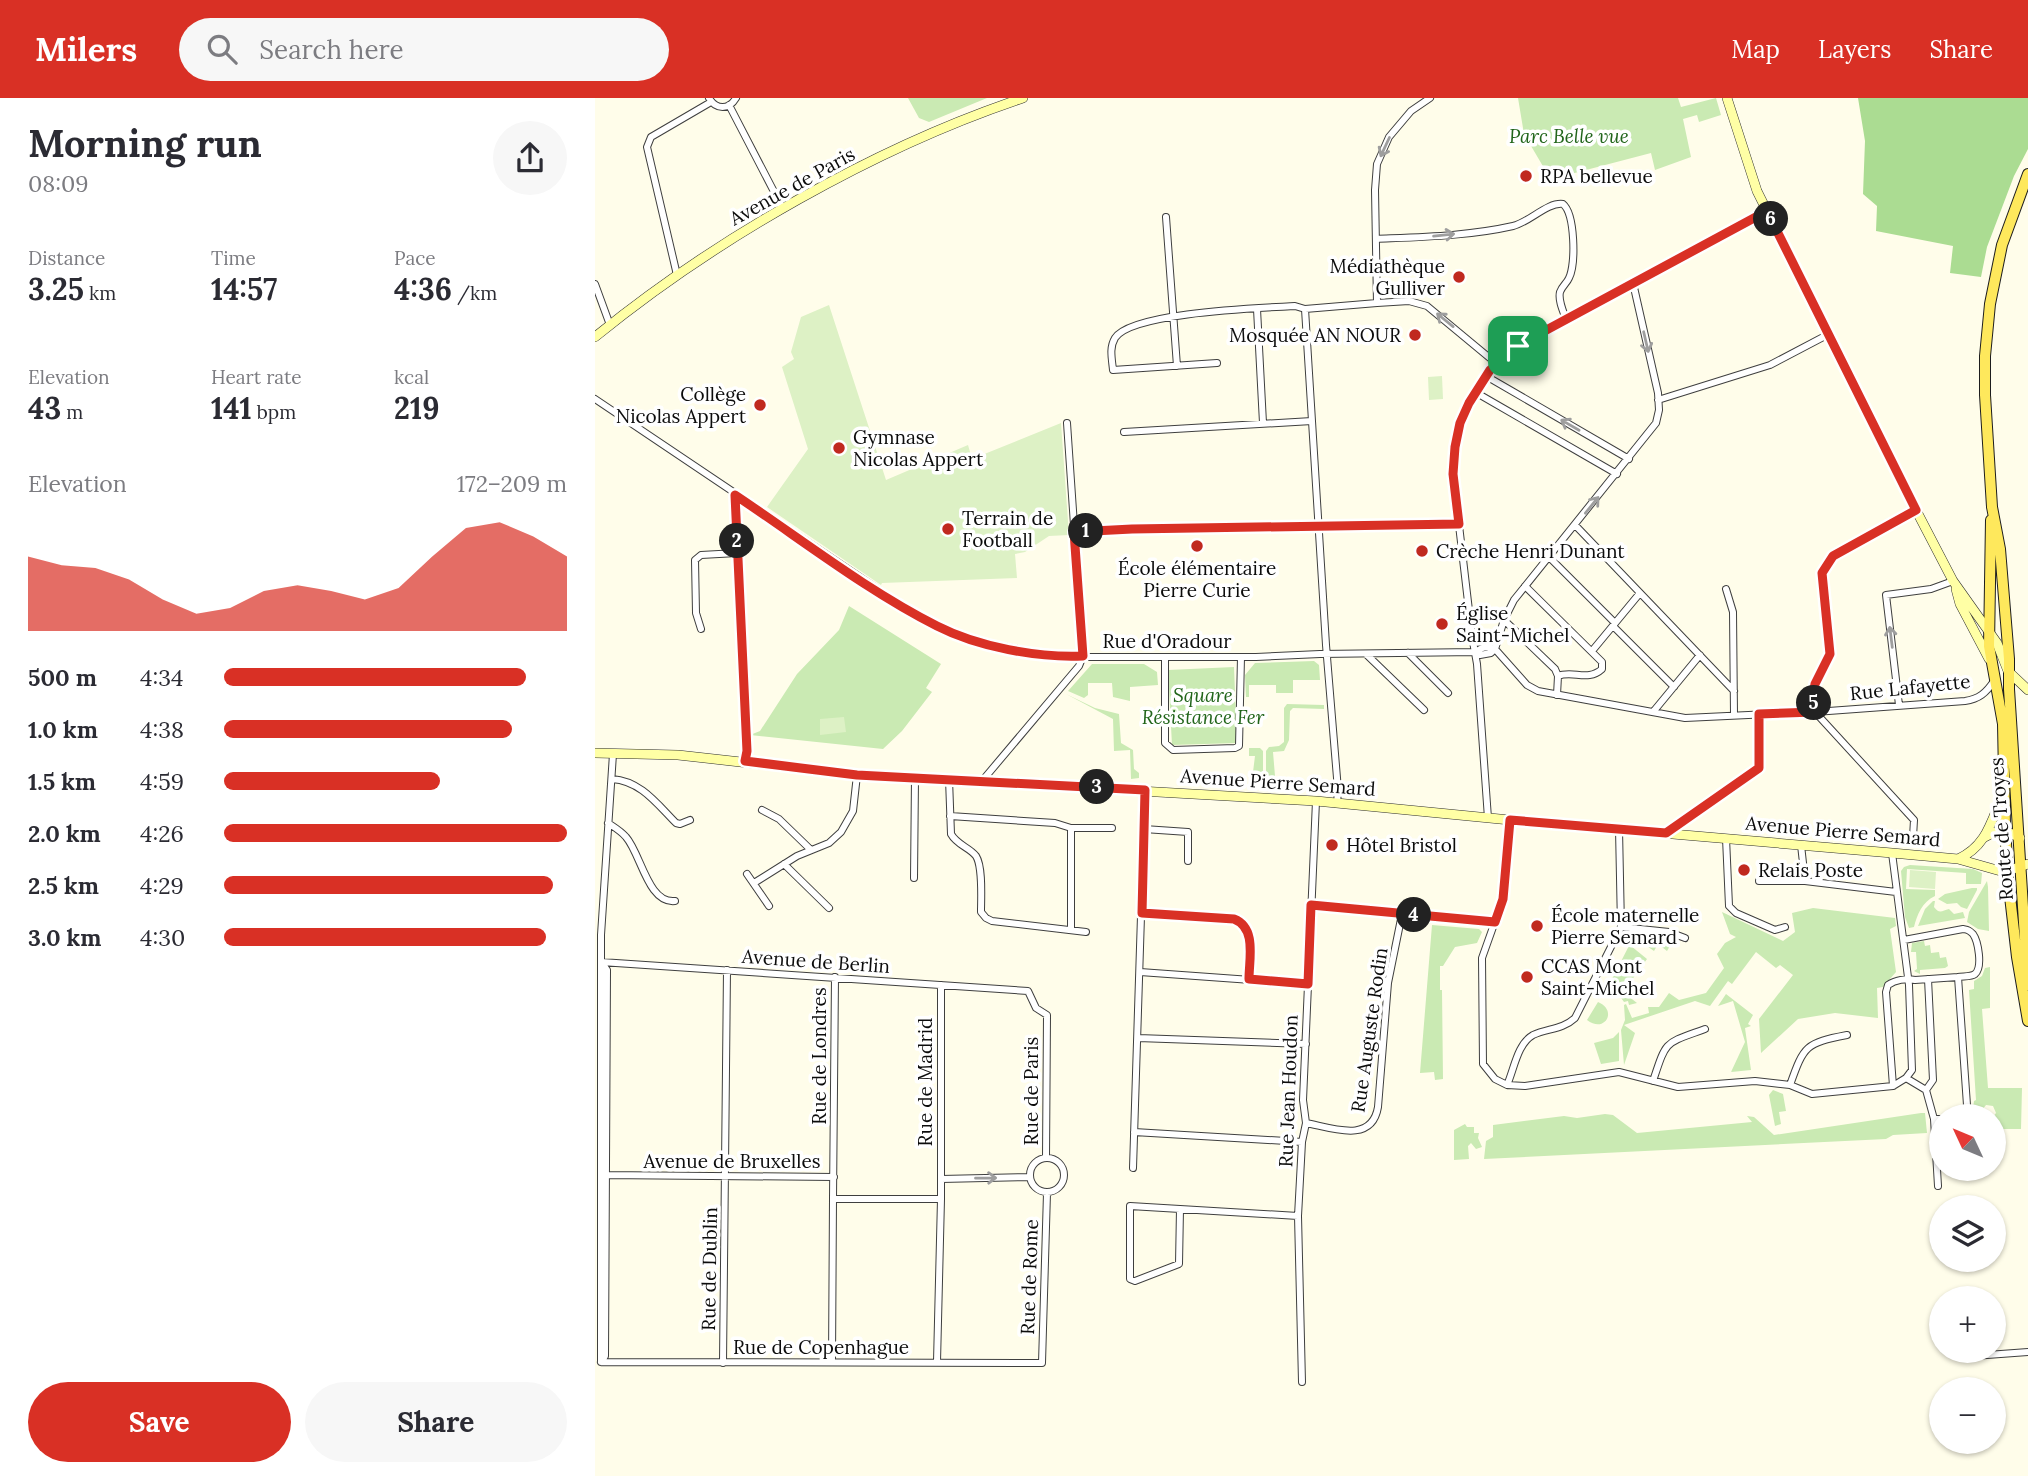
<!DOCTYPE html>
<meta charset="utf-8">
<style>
:root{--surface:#fff;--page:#f7f7f7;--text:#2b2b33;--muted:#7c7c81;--accent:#d93025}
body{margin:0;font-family:Lora,serif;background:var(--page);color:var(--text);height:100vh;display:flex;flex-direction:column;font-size:26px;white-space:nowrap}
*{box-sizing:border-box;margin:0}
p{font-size:23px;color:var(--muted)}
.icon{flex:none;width:38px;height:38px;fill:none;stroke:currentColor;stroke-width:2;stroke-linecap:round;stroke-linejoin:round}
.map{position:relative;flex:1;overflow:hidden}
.panel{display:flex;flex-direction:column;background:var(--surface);width:595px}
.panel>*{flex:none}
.needle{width:46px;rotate:314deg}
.buttons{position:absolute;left:1334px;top:1006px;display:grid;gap:14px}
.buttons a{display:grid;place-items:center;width:77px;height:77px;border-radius:50%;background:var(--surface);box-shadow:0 2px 5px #0004;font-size:35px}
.pin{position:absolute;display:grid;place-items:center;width:60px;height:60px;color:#fff;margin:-30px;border-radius:14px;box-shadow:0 4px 10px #0006}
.km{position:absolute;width:35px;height:35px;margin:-18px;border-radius:50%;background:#222;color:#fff;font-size:19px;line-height:35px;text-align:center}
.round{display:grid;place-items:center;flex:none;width:74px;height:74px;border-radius:37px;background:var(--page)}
.headline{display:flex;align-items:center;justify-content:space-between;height:119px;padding:0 28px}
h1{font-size:38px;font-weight:700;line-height:52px}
.metrics{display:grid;grid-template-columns:repeat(3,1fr);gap:10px;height:119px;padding:7px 28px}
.metrics div{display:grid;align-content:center}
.metrics b{font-size:30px;font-weight:700}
.metrics small{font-size:19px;font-weight:400}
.metrics p{font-size:19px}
.chart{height:196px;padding:14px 28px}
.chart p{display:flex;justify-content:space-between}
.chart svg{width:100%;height:126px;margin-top:7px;fill:var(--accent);opacity:.7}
.action{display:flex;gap:14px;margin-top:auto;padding:14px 28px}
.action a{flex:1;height:80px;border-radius:42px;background:var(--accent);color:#fff;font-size:28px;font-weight:700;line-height:80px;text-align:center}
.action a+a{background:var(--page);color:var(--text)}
ul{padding:0 28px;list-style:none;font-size:23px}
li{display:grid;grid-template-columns:112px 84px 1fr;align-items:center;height:52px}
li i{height:18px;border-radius:9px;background:var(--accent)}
header{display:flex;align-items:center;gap:42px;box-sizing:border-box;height:98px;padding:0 35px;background:var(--accent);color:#fff}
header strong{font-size:33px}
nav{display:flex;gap:38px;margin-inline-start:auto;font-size:24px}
.search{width:490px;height:63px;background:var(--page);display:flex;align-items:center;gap:18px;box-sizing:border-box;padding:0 24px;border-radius:38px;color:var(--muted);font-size:26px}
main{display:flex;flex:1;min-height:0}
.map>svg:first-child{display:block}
.green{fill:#caeab3}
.forest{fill:#abdc92}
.pitch{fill:#ddf1c5}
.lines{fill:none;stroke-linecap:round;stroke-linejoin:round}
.minor-casing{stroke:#3f3f3f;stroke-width:8}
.secondary-casing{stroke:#2e2e2e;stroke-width:10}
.primary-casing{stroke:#1d1d1d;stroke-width:12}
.minor{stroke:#fff;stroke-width:6}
.secondary{stroke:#ffffa5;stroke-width:9}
.primary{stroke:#fee85c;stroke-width:10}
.oneway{stroke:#9e9e9e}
.route-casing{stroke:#fff;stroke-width:14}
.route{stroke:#d93025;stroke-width:9}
.poi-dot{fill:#c0291f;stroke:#fff;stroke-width:2.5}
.labels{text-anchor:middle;stroke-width:7;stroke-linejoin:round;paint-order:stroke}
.park-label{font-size:19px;font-style:italic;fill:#21651a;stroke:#fff}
.poi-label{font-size:19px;fill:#0c0c0c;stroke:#fff;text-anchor:start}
.street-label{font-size:19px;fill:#0c0c0c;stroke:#fff}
</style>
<header>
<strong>Milers</strong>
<div class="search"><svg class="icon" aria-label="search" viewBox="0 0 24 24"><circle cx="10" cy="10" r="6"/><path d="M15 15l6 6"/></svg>Search here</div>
<nav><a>Map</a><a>Layers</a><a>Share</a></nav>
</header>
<main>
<section class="panel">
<div class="headline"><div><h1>Morning run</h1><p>08:09</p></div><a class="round"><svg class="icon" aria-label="share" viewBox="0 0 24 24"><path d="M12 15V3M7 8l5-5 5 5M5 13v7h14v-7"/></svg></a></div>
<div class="metrics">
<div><p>Distance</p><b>3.25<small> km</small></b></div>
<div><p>Time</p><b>14:57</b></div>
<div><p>Pace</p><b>4:36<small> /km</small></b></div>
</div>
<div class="metrics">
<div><p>Elevation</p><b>43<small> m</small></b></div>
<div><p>Heart rate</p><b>141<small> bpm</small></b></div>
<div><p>kcal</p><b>219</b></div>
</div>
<div class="chart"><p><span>Elevation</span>172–209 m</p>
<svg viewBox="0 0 160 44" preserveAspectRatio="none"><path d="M0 44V18L10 21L20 22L30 26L40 33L50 38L60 36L70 30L80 28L90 30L100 33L110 29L120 18L130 8L140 6L150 11L160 18V44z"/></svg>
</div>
<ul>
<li><b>500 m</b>4:34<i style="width:88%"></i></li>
<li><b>1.0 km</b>4:38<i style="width:84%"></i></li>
<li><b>1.5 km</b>4:59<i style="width:63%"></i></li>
<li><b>2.0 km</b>4:26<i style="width:100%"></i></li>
<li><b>2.5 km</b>4:29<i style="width:96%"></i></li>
<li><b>3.0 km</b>4:30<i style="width:94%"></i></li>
</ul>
<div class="action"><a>Save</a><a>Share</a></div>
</section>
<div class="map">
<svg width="1433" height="1378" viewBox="0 0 1433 1378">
<rect width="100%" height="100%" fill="#fffdea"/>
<path class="green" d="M313,0H392L334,24L324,20Z
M923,0H1083L1086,9L1121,0L1126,17L1104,24L1102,17L1088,21L1096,59L1060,72L1056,55L968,78L959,87L929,36Z
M254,508L346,566L331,590L337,594L307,633L288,651L155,637L165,633L202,576L244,532Z
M719,563L724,567L725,582H698V595H681V587H654V599H651L650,577L660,565Z
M497,566H549L562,574L563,587L535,589V603L518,599L517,585H493V597L489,600L473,593Z
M639,569L642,645L577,647L573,572Z
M471,596L500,610L524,616L526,645L538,652L539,671L544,675V680L536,681L535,652L519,653L518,621Z
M692,606L729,607V611L698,610L695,613L694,642L689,653L678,654L681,690L671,689V653L674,649L684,648L689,644V610Z
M654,650H665L668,653V681L657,682L660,658H654Z
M1315,767L1378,771L1387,775L1386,786H1371V775L1312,771L1311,791L1340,792V798C1327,804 1322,817 1319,829L1314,830L1310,819L1306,773L1309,769Z
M1392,783L1393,789L1394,833L1383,831L1372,824L1374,814Z
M1377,790H1382V792L1372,811L1366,809L1362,805L1352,806L1343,801L1350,796Z
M1338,803H1340L1339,809C1344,816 1347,813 1354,811L1359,816L1368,814L1370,820L1323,828L1330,811Z
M1218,810L1300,820L1301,828L1295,831L1301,874L1288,889L1282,890L1283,920L1240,915L1203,921L1166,955L1164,921L1198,877L1185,867L1181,870L1161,854L1137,886L1133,883L1115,908L1100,903L1029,927L1040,935L1029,967L1026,932L1030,922L1029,907L1031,906L1037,920L1054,915L1053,909H1064L1074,895L1084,902L1111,895L1129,870L1122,856L1130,845L1141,839L1135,836L1127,814L1188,843L1200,834L1197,815Z
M837,827L884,831L887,834L882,845L860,849L848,868H845V892H847L848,981L840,982L839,974L825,975Z
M1039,838L1064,839L1076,846L1072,853L1063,846L1059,853L1042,841L1036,848L1052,861L1036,883L1032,880L1027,886L1031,890L1028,894L1042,905L1034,907L1033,903L1029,904L1017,887V881Z
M1329,843L1330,848L1335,847L1336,855L1344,854L1345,860L1351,859L1353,868L1350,870L1325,872V876L1319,873L1322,871L1321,854H1316L1317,845Z
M1395,869V910L1387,911L1393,990H1427L1426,1031H1398V1019L1401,1015L1398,1008L1391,1007L1387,1012L1378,1011L1379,1003L1381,1002L1374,892L1379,891V883L1387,878L1390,870Z
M1131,896L1158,917L1153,926L1156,928L1150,930L1156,972L1136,974L1150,944L1138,903L1123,908Z
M1003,904C1023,912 1010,936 992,922Z
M1024,934V963L1006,966L999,945L1018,940Z
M1178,992L1188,996L1191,1013L1184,1014L1186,1026L1180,1028L1174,997Z
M1326,1015H1330L1332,1035L1298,1037L1291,1041L889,1061L891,1043L898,1039V1027L969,1018L982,1020L1010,1016L1018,1017L1042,1035L1157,1024L1152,1018L1159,1019L1179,1037Z
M870,1026L872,1029H879V1035H884L883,1040L887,1049L881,1051L876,1045L873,1048L874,1061L859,1062V1032Z"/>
<path class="forest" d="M1263,0H1433V51L1419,78L1392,149L1386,179L1355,175L1358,148L1281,133L1282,108L1268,96L1270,43Z"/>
<path class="pitch" d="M234,207L291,382L373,347L377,361L466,325L474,437L454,438L430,454L420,456L422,480L287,485L286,487L172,409L213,351L187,269L199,261L196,254L206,219Z
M847,278L848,301L834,302L833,279Z
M249,619L251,634L225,637V621Z
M1315,772L1341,774L1340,791L1314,789Z"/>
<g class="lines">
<defs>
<path id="minor" d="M114,0C121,12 134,12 141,0
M134,7L188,111
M571,119L582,268
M781,141C826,139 874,138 918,128C935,124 952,104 968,106C980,116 981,166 974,180C972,185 967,188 965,194C963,202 968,213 971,221
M82,177L52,49L56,39L116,4
M0,186L15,227
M782,205L814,203L832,208L902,266
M662,211L668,325
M710,211L731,547L743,692L742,706
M622,265L518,272C517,261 514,250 520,240C536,214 667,210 700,208L710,211L782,205L780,92L782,66L794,39L816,13L835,0
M891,278L1034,361
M880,294L1022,376
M0,301L314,512L344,529L383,543L462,559H661L725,556L881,554L885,557L896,555L900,551
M1063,302L1175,267L1234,236
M529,334L717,323
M140,397L152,653L150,663
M980,427L1139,593
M479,434L537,431L864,426
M954,459L1020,525
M930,488L1007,564V571C993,584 978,572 963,578
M1131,491L1138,514L1139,617
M909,522L960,571L963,578L962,597
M1018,528L1079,589
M106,531L101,515L100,462L106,457L142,455
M900,551L932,587L943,593L1090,620L1220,614L1370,603C1384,601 1391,595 1399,583
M900,551L909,522L919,502L1061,325L1064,312L1063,295L1038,185
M997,553L1045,495
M881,554C886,549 893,548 900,551
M813,555L853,595
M771,556L829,612
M570,560V645L578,652L640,650L644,648L646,559
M1304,607L1291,497L1336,491L1358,483
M1058,614L1105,557
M17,681C46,683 62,706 81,725L85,726L95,722
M354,681L356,736C362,747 374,749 381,758C388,769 386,800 386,814L391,820L397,823L491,834
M387,683L484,568L488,558L472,325
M167,712L184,721L216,752
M355,718L460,725L476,730H517
M893,720L882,566L877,538L858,376L859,359L865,325L880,294L895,272L923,248L1172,113
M915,722L908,801L887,860L888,966L900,981L912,987L930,988L1024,974L1083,989L1160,983L1195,987L1217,996L1298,988L1311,980L1317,972L1314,887L1297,755
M13,725C19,729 26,733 31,739C46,756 53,806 80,803
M476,730V832
M549,731L593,734V763
M1071,735L1164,670V616
M1318,739L1319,722L1220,614C1215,580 1226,584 1234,557C1238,545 1229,491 1227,475L1238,458L1321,412
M1131,740L1134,808L1141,815L1180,832L1190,829
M1206,747L1210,783L1301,794
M189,766L234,810
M152,776L174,808
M319,780L320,680
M1164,783H1210
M159,785L202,758L234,745L246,734L258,713L262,677
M716,807L900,824
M547,815L639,821C662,830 654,861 654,882
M1026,829L1074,834L1090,840
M1309,842L1368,831C1373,832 1374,832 1378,836C1383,843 1388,869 1380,876C1376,879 1368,878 1363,879
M6,864L433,893L441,910L452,917L451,1060
M545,874L713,886
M240,879L238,1101H346V887
M1333,881L1338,982L1331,992L1339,1021H1346
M543,940L711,946
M1311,980L1331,992
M1058,983C1072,941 1069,946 1110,931
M912,987C919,972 922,946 938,937C953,930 967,932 980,920L1026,829L1024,731
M1195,987C1209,947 1211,945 1252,937
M1298,988L1291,894L1293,887C1300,882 1311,880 1320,882L1363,879L1372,1007L1369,1015L1364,1018
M1339,1021L1343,1088
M711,1025C737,1030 777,1046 783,1009L793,885L807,816
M539,1034L707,1044
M435 1077a17 17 0 1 1 34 0a17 17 0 1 1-34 0Z
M538,1070L550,692
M9,1077L239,1079
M346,1081L435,1079
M585,1111L584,1166L540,1183L535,1181V1108L703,1118
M1365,1259L1433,1254
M6,1264L447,1265L452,1095
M6,1264V837L18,656
M6,1264L10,1258L12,872L7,865
M237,1264L238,1101
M342,1264L346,1101
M128,1265L132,872
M707,1284L703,1118L707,1044L711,1025L708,1002L721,703"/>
<path id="secondary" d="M1132,0L1162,93L1321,412L1358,483L1402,545L1413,573L1433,592
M0,239C120,141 281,49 428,0
M1361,491L1365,506L1394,561
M0,655L83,657L262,677L721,703L915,722L1297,755L1363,761L1409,774L1433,766
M1390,739C1403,731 1412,732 1425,740
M1363,761C1392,748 1396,723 1408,696"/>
<path id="primary" d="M1433,76L1407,147L1395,206L1390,258V297L1397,409L1405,451L1414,561V591L1433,887
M1396,422L1394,548L1408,626L1410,727L1413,781L1422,859L1433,923"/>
</defs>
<use href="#minor" class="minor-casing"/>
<use href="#secondary" class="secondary-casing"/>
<use href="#primary" class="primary-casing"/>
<use href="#minor" class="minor"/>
<use href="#secondary" class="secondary"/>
<use href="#primary" class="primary"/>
</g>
<defs><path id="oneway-shaft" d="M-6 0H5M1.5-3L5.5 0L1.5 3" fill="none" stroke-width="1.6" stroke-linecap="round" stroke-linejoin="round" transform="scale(1.75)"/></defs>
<g class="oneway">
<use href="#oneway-shaft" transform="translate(790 49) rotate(115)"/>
<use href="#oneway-shaft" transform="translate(849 137) rotate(-6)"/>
<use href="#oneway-shaft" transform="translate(850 222) rotate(-141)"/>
<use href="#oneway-shaft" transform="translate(1051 244) rotate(77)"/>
<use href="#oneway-shaft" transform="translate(975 327) rotate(-150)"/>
<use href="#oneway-shaft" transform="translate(997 407) rotate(-51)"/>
<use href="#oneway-shaft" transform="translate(1296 539) rotate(-97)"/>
<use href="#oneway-shaft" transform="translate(391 1080) rotate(-1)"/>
</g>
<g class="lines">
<defs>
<path id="route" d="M1172,113L1321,412L1238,458L1227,475L1235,556L1220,586L1218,597L1220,614L1164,616V670L1071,735L915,722L908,801L900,824L716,807L713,886L654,881C654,861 662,830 639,821L547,815L550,692L262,677L150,663L152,653L140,397C206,441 271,492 342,528C383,549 443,560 488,558L479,434L537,431L864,426L858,376L860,349L865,325L874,305L895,272L931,243Z"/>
</defs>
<use href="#route" class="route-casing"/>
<use href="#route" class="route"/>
</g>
<g class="poi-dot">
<circle cx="931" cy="78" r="7"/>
<circle cx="864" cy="179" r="7"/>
<circle cx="820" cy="237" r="7"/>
<circle cx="165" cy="307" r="7"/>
<circle cx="244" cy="350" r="7"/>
<circle cx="353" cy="431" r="7"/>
<circle cx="602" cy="448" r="7"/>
<circle cx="827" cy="453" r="7"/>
<circle cx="847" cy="526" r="7"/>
<circle cx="737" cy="747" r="7"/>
<circle cx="1149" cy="772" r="7"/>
<circle cx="942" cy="828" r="7"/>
<circle cx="932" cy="879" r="7"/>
</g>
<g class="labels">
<g class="park-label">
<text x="974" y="45">Parc Belle vue</text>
<text x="608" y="604">Square<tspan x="608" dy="22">Résistance Fer</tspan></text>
</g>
<g class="poi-label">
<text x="945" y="85">RPA bellevue</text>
<text x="850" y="175" text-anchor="end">Médiathèque<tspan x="850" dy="22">Gulliver</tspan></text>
<text x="806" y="244" text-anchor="end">Mosquée AN NOUR</text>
<text x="151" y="303" text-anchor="end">Collège<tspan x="151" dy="22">Nicolas Appert</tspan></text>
<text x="258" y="346">Gymnase<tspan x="258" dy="22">Nicolas Appert</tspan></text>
<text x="367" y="427">Terrain de<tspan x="367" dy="22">Football</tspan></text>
<text x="841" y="460">Crèche Henri Dunant</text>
<text x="602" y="477" text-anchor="middle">École élémentaire<tspan x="602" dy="22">Pierre Curie</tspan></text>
<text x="861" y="522">Église<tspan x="861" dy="22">Saint-Michel</tspan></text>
<text x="751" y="754">Hôtel Bristol</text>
<text x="1163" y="779">Relais Poste</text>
<text x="956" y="824">École maternelle<tspan x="956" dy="22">Pierre Semard</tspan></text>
<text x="946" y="875">CCAS Mont<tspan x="946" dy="22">Saint-Michel</tspan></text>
</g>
<g class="street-label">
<text transform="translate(197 88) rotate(-29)" y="7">Avenue de Paris</text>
<text x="572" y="550">Rue d'Oradour</text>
<text transform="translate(1315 589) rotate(-6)" y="7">Rue Lafayette</text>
<text transform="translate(683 684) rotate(4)" y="7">Avenue Pierre Semard</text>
<text transform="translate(1406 731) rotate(-94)" y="7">Route de Troyes</text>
<text transform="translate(1248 733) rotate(5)" y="7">Avenue Pierre Semard</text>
<text transform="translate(221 863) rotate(4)" y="7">Avenue de Berlin</text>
<text transform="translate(774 932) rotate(-82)" y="7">Rue Auguste Rodin</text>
<text transform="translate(224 958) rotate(-90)" y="7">Rue de Londres</text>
<text transform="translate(330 984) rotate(-90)" y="7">Rue de Madrid</text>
<text transform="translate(436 993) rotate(-90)" y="7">Rue de Paris</text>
<text transform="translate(693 993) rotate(-88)" y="7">Rue Jean Houdon</text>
<text x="137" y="1070">Avenue de Bruxelles</text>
<text transform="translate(114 1171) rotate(-89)" y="7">Rue de Dublin</text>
<text transform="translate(434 1179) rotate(-88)" y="7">Rue de Rome</text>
<text x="226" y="1256">Rue de Copenhague</text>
</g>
</g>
</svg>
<div class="buttons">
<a><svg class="needle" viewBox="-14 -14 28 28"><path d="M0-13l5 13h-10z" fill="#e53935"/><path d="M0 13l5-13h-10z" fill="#7c7c81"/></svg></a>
<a><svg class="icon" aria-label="layers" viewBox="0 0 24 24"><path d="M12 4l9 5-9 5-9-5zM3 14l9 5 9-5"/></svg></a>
<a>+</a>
<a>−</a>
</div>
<div class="pin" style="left:923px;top:248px;background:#1e9e55"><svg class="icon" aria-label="arrive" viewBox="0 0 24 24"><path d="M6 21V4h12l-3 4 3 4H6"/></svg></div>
<b class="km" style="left:491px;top:433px">1</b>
<b class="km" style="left:142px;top:443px">2</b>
<b class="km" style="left:502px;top:689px">3</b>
<b class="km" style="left:819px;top:817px">4</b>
<b class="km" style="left:1219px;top:605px">5</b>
<b class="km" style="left:1176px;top:121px">6</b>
</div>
</main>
